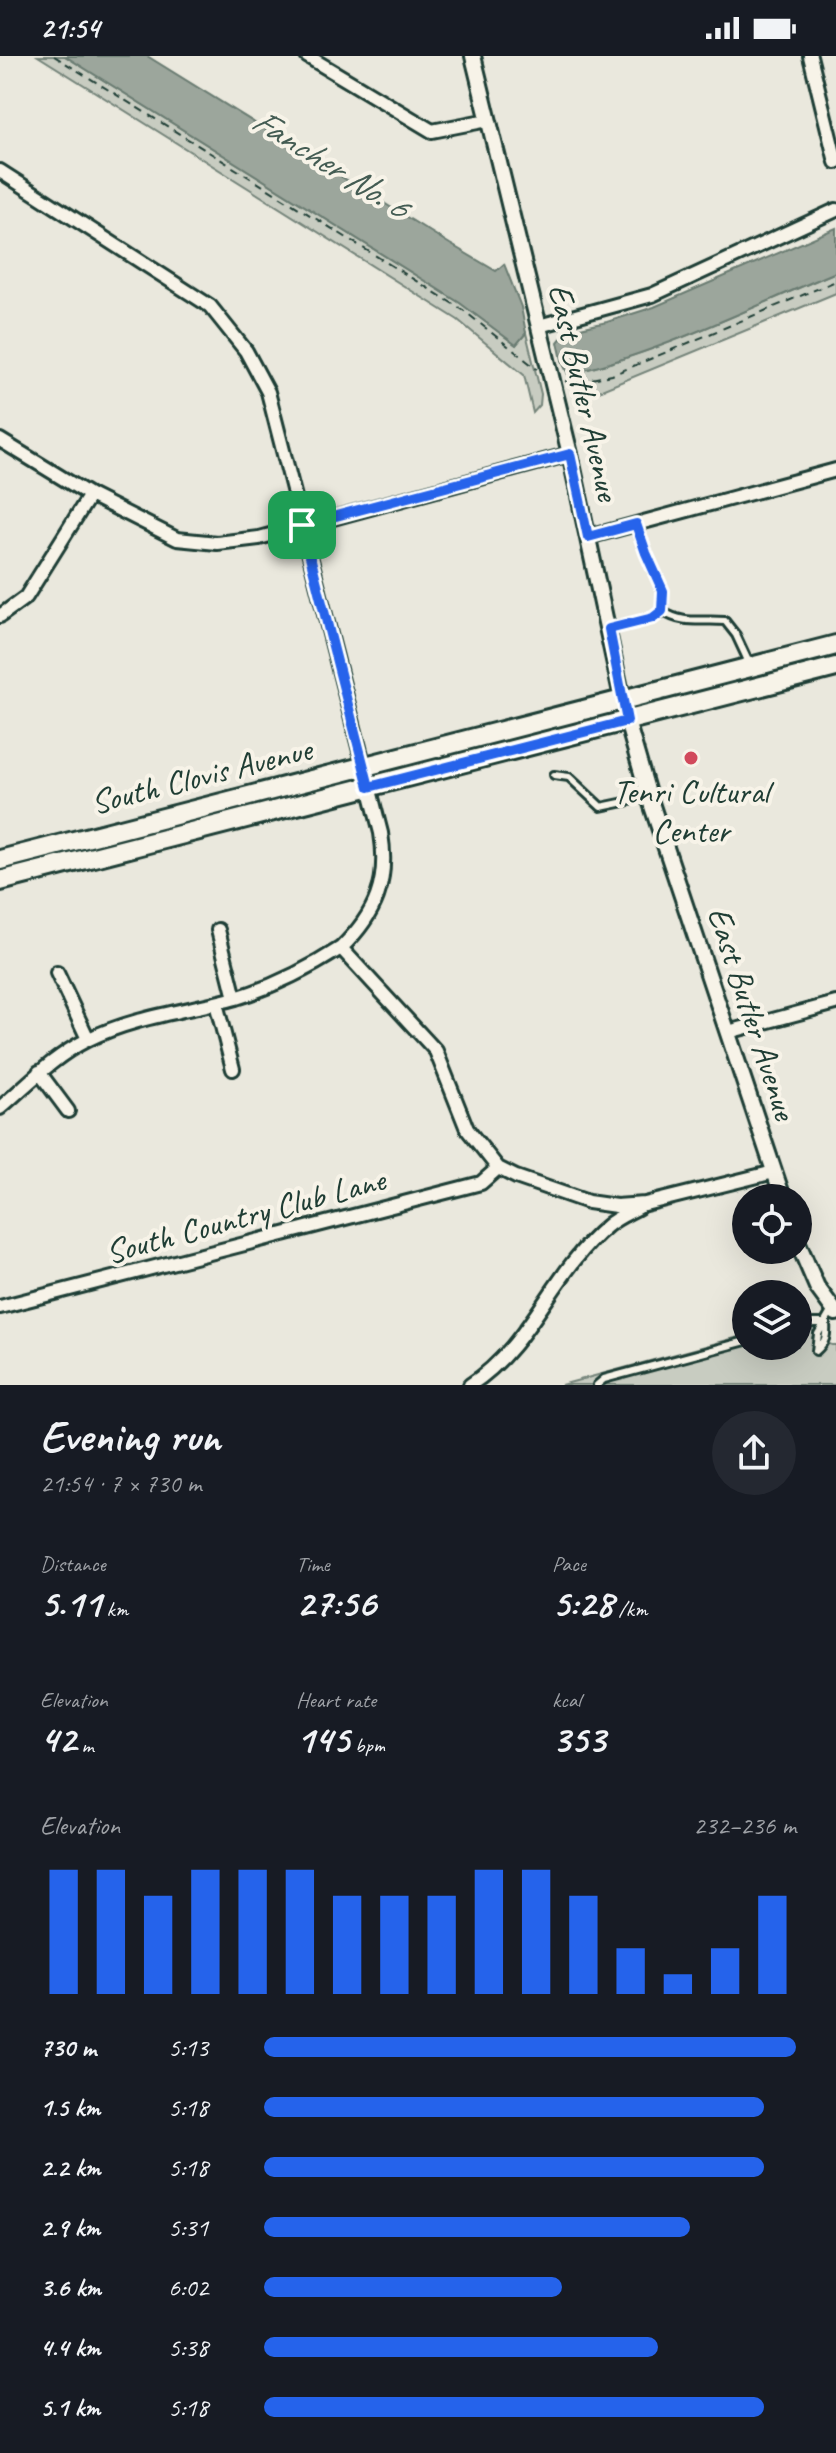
<!DOCTYPE html>
<meta charset="utf-8">
<style>
:root{--surface:#171b24;--page:#242831;--text:#f1f3f6;--muted:#9ea1a6;--accent:#2563eb}
body{margin:0;font-family:Caveat,sans-serif;background:var(--page);color:var(--text);height:100vh;display:flex;flex-direction:column;font-size:30px;white-space:nowrap}
*{box-sizing:border-box;margin:0}
p{font-size:26px;color:var(--muted)}
.icon{flex:none;width:44px;height:44px;fill:none;stroke:currentColor;stroke-width:2;stroke-linecap:round;stroke-linejoin:round}
.map{position:relative;height:1329px;overflow:hidden}
.details{display:flex;flex-direction:column;background:var(--surface);flex:1}
.details>*{flex:none}
.buttons{position:absolute;left:732px;top:1128px;display:grid;gap:16px}
.buttons a{display:grid;place-items:center;width:80px;height:80px;border-radius:50%;background:var(--surface);box-shadow:0 8px 32px #0002;font-size:40px}
.pin{position:absolute;display:grid;place-items:center;width:68px;height:68px;color:#fff;margin:-34px;border-radius:16px;box-shadow:0 4px 12px #0006}
.round{display:grid;place-items:center;flex:none;width:84px;height:84px;border-radius:42px;background:var(--page)}
.summary{display:flex;align-items:center;justify-content:space-between;height:136px;padding:0 40px}
h1{font-size:44px;font-weight:700;line-height:60px}
.figures{display:grid;grid-template-columns:repeat(3,1fr);gap:12px;height:136px;padding:8px 40px}
.figures div{display:grid;align-content:center}
.figures b{font-size:40px;font-weight:700}
.figures small{font-size:22px;font-weight:400}
.figures p{font-size:22px}
.chart{height:224px;padding:16px 40px}
.chart p{display:flex;justify-content:space-between}
.chart svg{width:100%;height:144px;margin-top:8px;stroke:var(--accent);stroke-width:6}
ul{padding:0 40px;list-style:none;font-size:26px}
li{display:grid;grid-template-columns:128px 96px 1fr;align-items:center;height:60px}
li i{height:20px;border-radius:10px;background:var(--accent)}
.status{display:flex;justify-content:space-between;align-items:center;height:56px;padding:0 40px;background:var(--surface);direction:ltr}
.status svg{height:22px;fill:currentColor}
.map>svg:first-child{display:block}
.green{fill:#c8ccc1;stroke:#74847a;stroke-width:2}
.water{fill:#9ca69c;stroke:#6a7c72;stroke-width:2}
.lines{fill:none;stroke-linecap:round;stroke-linejoin:round}
.service-casing{stroke:#1f3d34;stroke-width:12}
.minor-casing{stroke:#1f3d34;stroke-width:18}
.tertiary-casing{stroke:#1f3d34;stroke-width:20}
.primary-casing{stroke:#1f3d34;stroke-width:24}
.path{stroke:#1f3d34;stroke-width:2;stroke-dasharray:8 6;stroke-linecap:butt}
.service{stroke:#f7f3e8;stroke-width:6}
.minor{stroke:#f7f3e8;stroke-width:12}
.tertiary{stroke:#f7f3e8;stroke-width:14}
.primary{stroke:#f7f3e8;stroke-width:18}
.route-casing{stroke:#fff;stroke-width:16}
.route{stroke:#2563eb;stroke-width:10}
.poi-dot{fill:#d1495b;stroke:#f7f3e8;stroke-width:3}
.labels{text-anchor:middle;stroke-width:8;stroke-linejoin:round;paint-order:stroke}
.street-label{font-size:34px;fill:#1f3d34;stroke:#f7f3e8}
.poi-label{font-size:34px;fill:#1f3d34;stroke:#f7f3e8}
.water-label{font-size:36px;font-style:italic;fill:#445c53;stroke:#f7f3e8}
</style>
<div class="status"><b>21:54</b><svg viewBox="0 0 49 12"><path d="M0 12V9h3v3zM5 12V6h3v6zM10 12V3h3v9zM15 12V0h3v12zM26 1h20v11H26zM47 4h2v5h-2z"/></svg></div>
<div class="map">
<svg width="836" height="1329" viewBox="0 0 836 1329">
<rect width="100%" height="100%" fill="#eae8dd"/>
<filter id="ink" filterUnits="userSpaceOnUse"><feTurbulence type="fractalNoise" baseFrequency=".0125" numOctaves="2"/><feDisplacementMap in="SourceGraphic" scale="16" xChannelSelector="R" yChannelSelector="G"/><feConvolveMatrix kernelMatrix="1 2 1 2 8 2 1 2 1" color-interpolation-filters="sRGB"/></filter>
<g filter="url(#ink)">
<path class="green" d="M38,0H65L460,247L516,289L526,277L541,338L540,349L533,357L524,319L458,264Z
M836,216V237L580,343L575,331L570,330L568,318C659,298 750,252 836,216Z
M804,1264L807,1274H812L814,1277L812,1282L832,1289H836V1329H561L746,1279V1290H798V1265Z"/>
<path class="water" d="M65,0H147L450,188L496,215L504,208L521,251L526,277L516,289L460,247Z
M836,172V216C749,252 660,297 568,318L563,308L558,286L567,275L607,266L654,251Z"/>
<g class="lines">
<defs>
<path id="service" d="M662,555C683,569 701,563 725,565L736,579L750,609
M610,573L653,562L662,555L663,535L646,497L636,468
M554,719L569,721L601,751L649,741
M798,1271L813,1267H826
M816,1295L818,1278L832,1254
M816,1295C826,1286 827,1280 826,1267
M597,1329L604,1323L746,1285"/>
<path id="minor" d="M307,0L432,75L488,64
M810,0L836,106
M0,115L210,250L246,295L268,336L381,777C389,826 376,858 341,892L436,995L467,1073L498,1112L516,1121L588,1146L616,1150L645,1148L774,1116
M539,270L652,239L836,154
M0,384L90,439L177,483L217,487L259,482L570,398
M588,481L836,414
M0,560L26,541L90,439
M218,874L235,942
M57,917L88,983
M216,947L233,1013
M728,976L836,947
M39,1016L68,1055
M0,1052C28,1028 53,1001 87,984C133,961 187,955 236,942C275,930 307,914 341,892
M0,1251L481,1127L498,1112
M470,1329C530,1291 553,1215 607,1170C616,1162 628,1157 639,1151"/>
<path id="tertiary" d="M473,0L570,398L627,665L649,741L783,1142
M798,1187L817,1231L836,1257"/>
<path id="primary" d="M0,804L836,589
M0,825L836,611"/>
</defs>
<use href="#service" class="service-casing"/>
<use href="#minor" class="minor-casing"/>
<use href="#tertiary" class="tertiary-casing"/>
<use href="#primary" class="primary-casing"/>
<path class="path" d="M54,0L463,254L537,313
M565,325L571,327L612,319L836,225"/>
<use href="#service" class="service"/>
<use href="#minor" class="minor"/>
<use href="#tertiary" class="tertiary"/>
<use href="#primary" class="primary"/>
</g>
</g>
<g class="lines" filter="url(#ink)">
<defs>
<path id="route" d="M570,398L588,481L636,468L646,497L663,535L662,555L653,562L609,573L627,665L369,731L302,469Z"/>
</defs>
<use href="#route" class="route-casing"/>
<use href="#route" class="route"/>
</g>
<circle class="poi-dot" cx="691" cy="702" r="8"/>
<g class="labels">
<g class="street-label">
<text transform="translate(585 336) rotate(77)" y="12">East Butler Avenue</text>
<text transform="translate(201 719) rotate(-14)" y="12">South Clovis Avenue</text>
<text transform="translate(753 957) rotate(72)" y="12">East Butler Avenue</text>
<text transform="translate(245 1159) rotate(-15)" y="12">South Country Club Lane</text>
</g>
<g class="poi-label">
<text x="691" y="747">Tenri Cultural<tspan x="691" dy="39">Center</tspan></text>
</g>
<g class="water-label">
<text transform="translate(331 106) rotate(32)" y="13">Fancher No. 6</text>
</g>
</g>
</svg>
<div class="buttons">
<a><svg class="icon" aria-label="locate" viewBox="0 0 24 24"><circle cx="12" cy="12" r="6"/><path d="M12 2v4M12 18v4M2 12h4M18 12h4"/></svg></a>
<a><svg class="icon" aria-label="layers" viewBox="0 0 24 24"><path d="M12 4l9 5-9 5-9-5zM3 14l9 5 9-5"/></svg></a>
</div>
<div class="pin" style="left:302px;top:469px;background:#1e9e55"><svg class="icon" aria-label="arrive" viewBox="0 0 24 24"><path d="M6 21V4h12l-3 4 3 4H6"/></svg></div>
</div>
<section class="details">
<div class="summary"><div><h1>Evening run</h1><p>21:54 · 7 × 730 m</p></div><a class="round"><svg class="icon" aria-label="share" viewBox="0 0 24 24"><path d="M12 15V3M7 8l5-5 5 5M5 13v7h14v-7"/></svg></a></div>
<div class="figures">
<div><p>Distance</p><b>5.11<small> km</small></b></div>
<div><p>Time</p><b>27:56</b></div>
<div><p>Pace</p><b>5:28<small> /km</small></b></div>
</div>
<div class="figures">
<div><p>Elevation</p><b>42<small> m</small></b></div>
<div><p>Heart rate</p><b>145<small> bpm</small></b></div>
<div><p>kcal</p><b>353</b></div>
</div>
<div class="chart"><p><span>Elevation</span>232–236 m</p>
<svg viewBox="0 0 160 44" preserveAspectRatio="none"><path d="M5 44V6M15 44V6M25 44V14M35 44V6M45 44V6M55 44V6M65 44V14M75 44V14M85 44V14M95 44V6M105 44V6M115 44V14M125 44V30M135 44V38M145 44V30M155 44V14"/></svg>
</div>
<ul>
<li><b>730 m</b>5:13<i style="width:100%"></i></li>
<li><b>1.5 km</b>5:18<i style="width:94%"></i></li>
<li><b>2.2 km</b>5:18<i style="width:94%"></i></li>
<li><b>2.9 km</b>5:31<i style="width:80%"></i></li>
<li><b>3.6 km</b>6:02<i style="width:56%"></i></li>
<li><b>4.4 km</b>5:38<i style="width:74%"></i></li>
<li><b>5.1 km</b>5:18<i style="width:94%"></i></li>
</ul>
</section>
